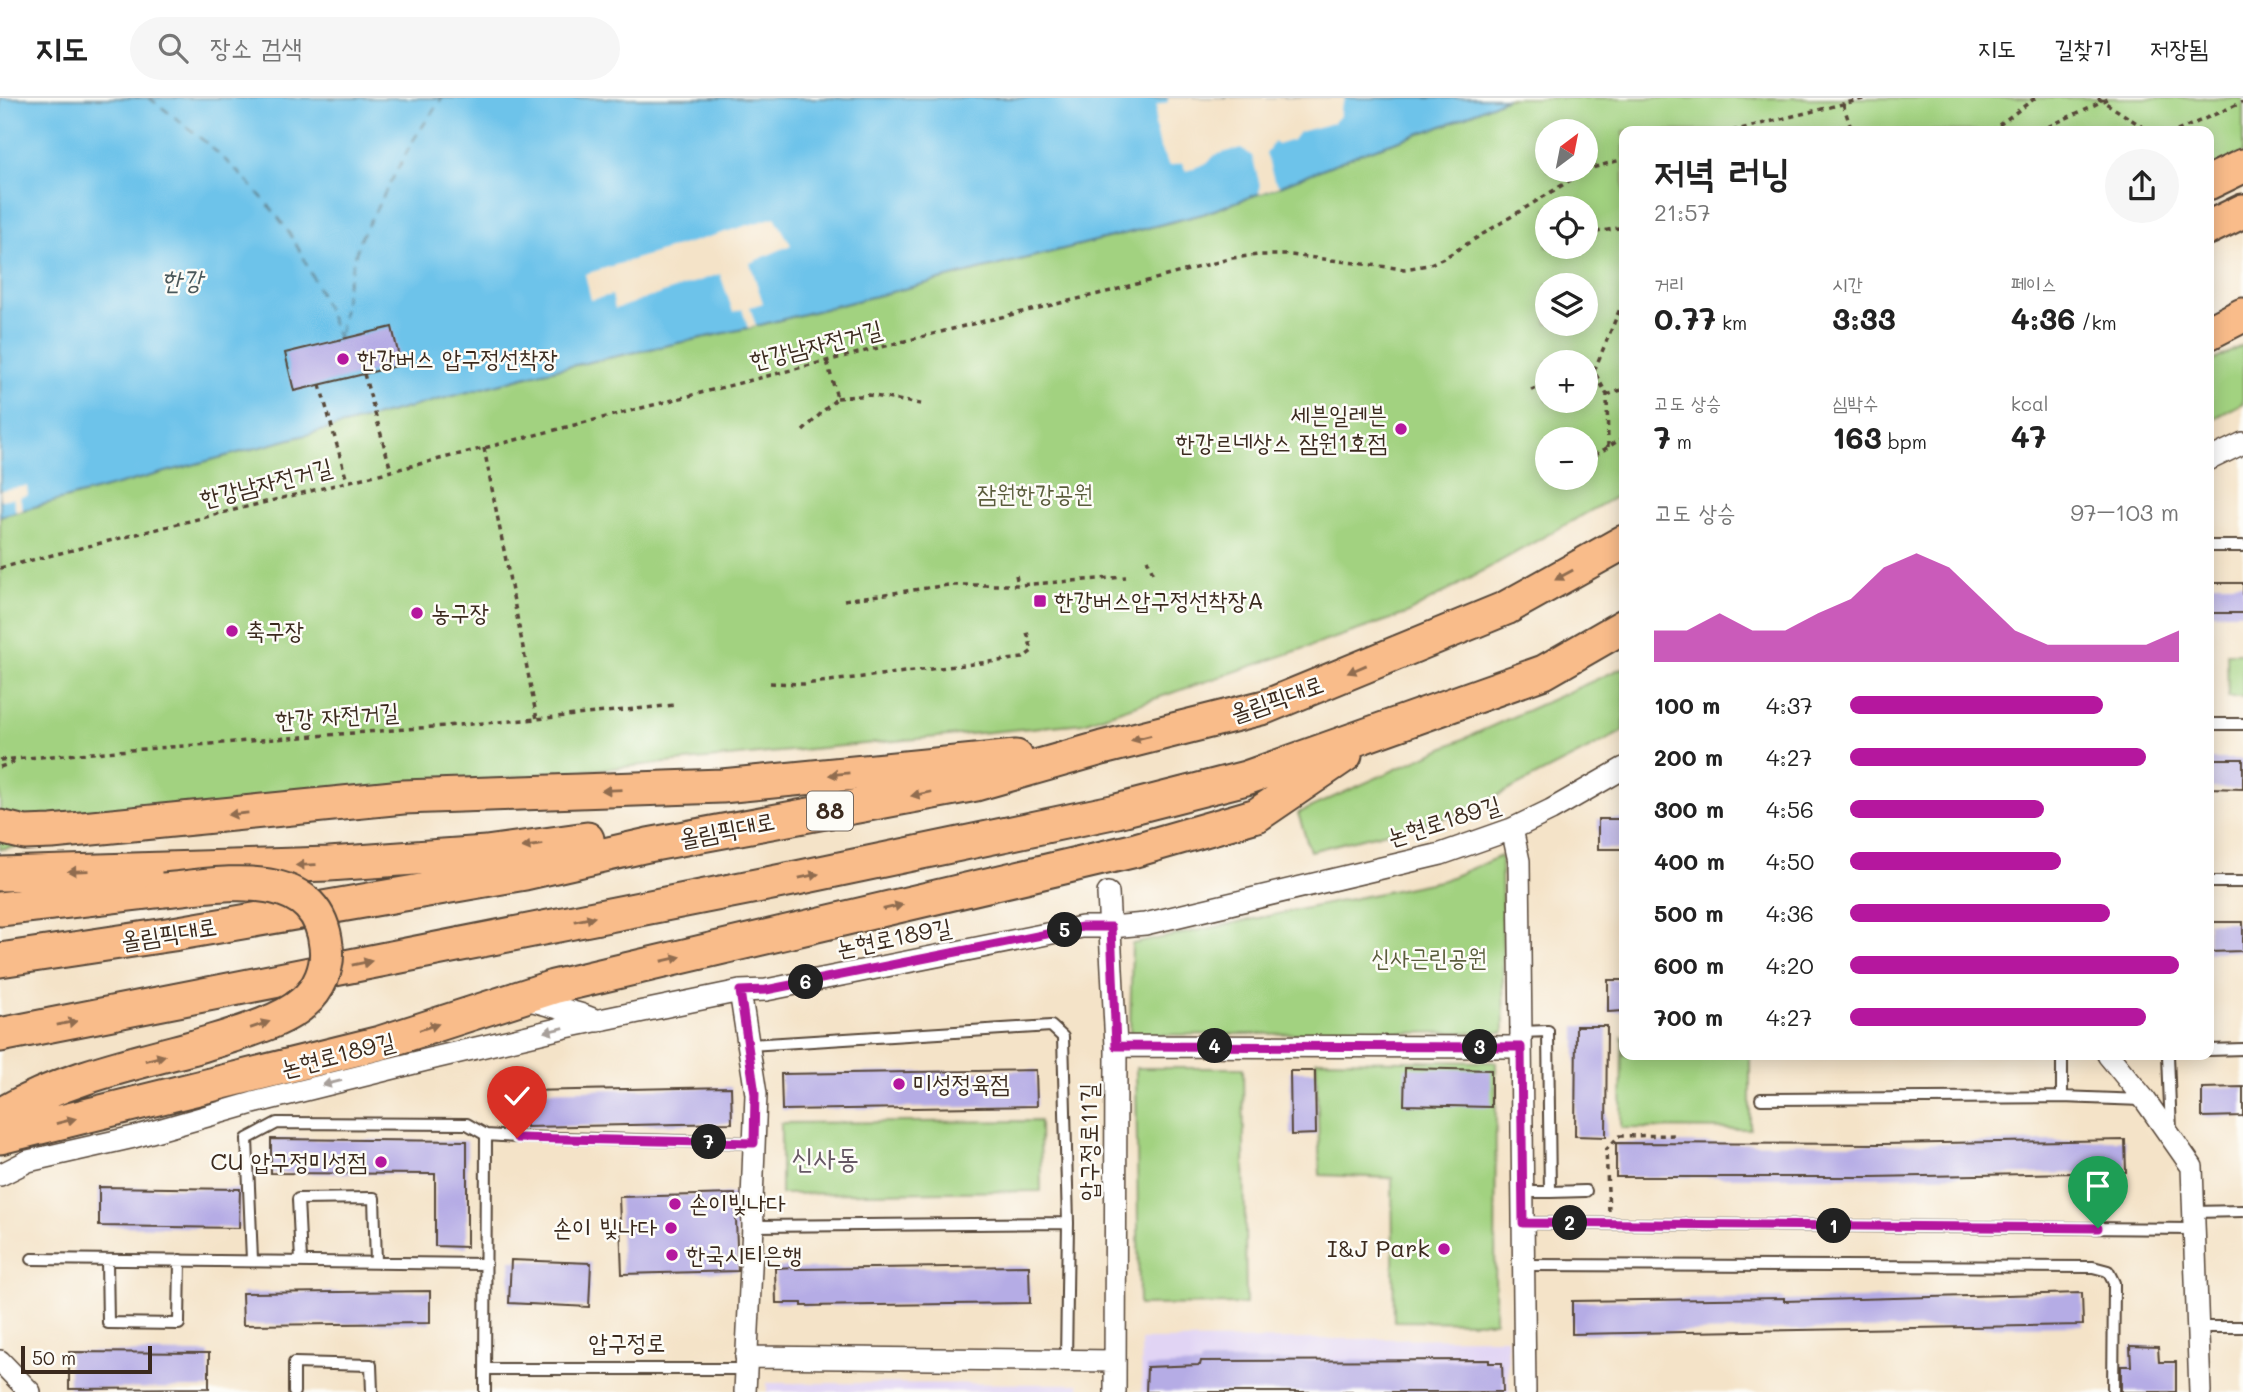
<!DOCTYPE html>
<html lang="ko">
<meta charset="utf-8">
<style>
:root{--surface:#fff;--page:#f6f6f6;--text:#222;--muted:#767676;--line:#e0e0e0;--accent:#b5179e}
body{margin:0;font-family:Mali,"Poor Story",sans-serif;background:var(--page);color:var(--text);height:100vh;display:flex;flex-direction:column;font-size:26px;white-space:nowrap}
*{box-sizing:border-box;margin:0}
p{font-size:23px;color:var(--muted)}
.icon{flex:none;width:38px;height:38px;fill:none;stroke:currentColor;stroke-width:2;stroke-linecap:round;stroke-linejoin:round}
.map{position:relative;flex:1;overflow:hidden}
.sheet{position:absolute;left:1619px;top:28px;width:595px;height:934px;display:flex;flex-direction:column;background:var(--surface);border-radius:14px;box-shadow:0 4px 18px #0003}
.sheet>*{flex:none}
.needle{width:46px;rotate:32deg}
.buttons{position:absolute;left:1535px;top:21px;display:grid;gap:14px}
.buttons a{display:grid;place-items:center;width:63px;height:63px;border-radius:50%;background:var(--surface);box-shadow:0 4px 18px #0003;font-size:35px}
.scale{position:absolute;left:21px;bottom:18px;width:131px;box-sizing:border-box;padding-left:7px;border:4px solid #3b2a1e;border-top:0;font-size:19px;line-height:24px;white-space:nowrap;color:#3b2a1e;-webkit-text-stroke:5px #fdfcf7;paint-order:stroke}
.pin{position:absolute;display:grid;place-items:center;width:60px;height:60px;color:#fff;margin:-72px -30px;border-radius:50% 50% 50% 0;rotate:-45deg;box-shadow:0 0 7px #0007}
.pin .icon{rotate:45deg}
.km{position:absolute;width:35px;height:35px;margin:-18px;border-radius:50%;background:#222;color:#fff;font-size:19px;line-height:35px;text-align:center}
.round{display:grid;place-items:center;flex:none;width:74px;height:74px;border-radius:37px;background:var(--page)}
.overview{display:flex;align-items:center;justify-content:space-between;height:119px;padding:0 35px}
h1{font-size:38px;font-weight:700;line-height:52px}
.stats{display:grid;grid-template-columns:repeat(3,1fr);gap:10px;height:119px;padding:7px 35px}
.stats div{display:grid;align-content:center}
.stats b{font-size:30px;font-weight:700}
.stats small{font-size:19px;font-weight:400}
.stats p{font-size:19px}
.chart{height:196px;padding:14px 35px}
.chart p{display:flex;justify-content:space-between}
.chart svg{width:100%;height:126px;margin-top:7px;fill:var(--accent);opacity:.7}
ul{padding:0 35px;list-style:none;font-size:23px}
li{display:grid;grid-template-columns:112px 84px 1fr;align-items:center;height:52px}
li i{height:18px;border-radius:9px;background:var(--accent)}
header{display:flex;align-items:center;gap:42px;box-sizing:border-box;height:98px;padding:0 35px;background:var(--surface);border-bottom:2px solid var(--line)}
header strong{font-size:33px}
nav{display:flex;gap:38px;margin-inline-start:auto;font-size:24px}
.search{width:490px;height:63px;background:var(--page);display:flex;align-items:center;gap:18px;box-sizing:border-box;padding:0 24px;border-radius:38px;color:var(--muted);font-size:26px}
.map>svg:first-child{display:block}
.built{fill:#e1d4f4}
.green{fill:#a2d280;stroke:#6e7e4f;stroke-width:2;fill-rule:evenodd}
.water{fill:#6dc3ea;stroke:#547684;stroke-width:2}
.pier{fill:#f4e3c8}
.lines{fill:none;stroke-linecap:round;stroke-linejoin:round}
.ferry{stroke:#4a585b;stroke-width:2;stroke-dasharray:9 7;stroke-linecap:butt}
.building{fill:#b5ace5}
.service-casing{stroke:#574638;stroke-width:14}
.minor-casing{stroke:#574638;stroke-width:24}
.trunk-casing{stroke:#574638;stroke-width:37}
.path{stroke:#574638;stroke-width:3.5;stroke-dasharray:5 5;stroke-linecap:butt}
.service{stroke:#fff;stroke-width:10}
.minor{stroke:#fff;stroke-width:21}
.trunk{stroke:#f9bc8a;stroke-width:33}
.trunk-bridge-casing{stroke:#574638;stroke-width:37;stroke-linecap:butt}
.trunk-bridge{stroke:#f9bc8a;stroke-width:33}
.oneway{fill:#906c4f}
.oneway2{fill:#a79f9a}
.route-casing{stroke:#fff;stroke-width:14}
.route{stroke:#b5179e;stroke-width:9}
.poi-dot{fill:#b5179e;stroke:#fdfcf7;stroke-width:2.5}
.labels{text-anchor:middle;stroke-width:5;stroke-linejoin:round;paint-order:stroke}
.shield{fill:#fdfcf7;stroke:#75695f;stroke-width:2}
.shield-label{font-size:23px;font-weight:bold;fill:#3b2a1e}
.street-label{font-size:24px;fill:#3b2a1e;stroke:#fdfcf7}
.poi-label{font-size:24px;fill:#3b2a1e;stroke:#fdfcf7;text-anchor:start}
.park-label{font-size:24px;fill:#5a5c3b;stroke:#fdfcf7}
.water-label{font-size:26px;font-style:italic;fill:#4a585b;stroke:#fdfcf7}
.quarter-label{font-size:28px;fill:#665864;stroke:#fdfcf7}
</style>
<header>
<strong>지도</strong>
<div class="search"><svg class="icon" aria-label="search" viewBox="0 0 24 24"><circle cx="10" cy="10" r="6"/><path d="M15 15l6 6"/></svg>장소 검색</div>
<nav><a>지도</a><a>길찾기</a><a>저장됨</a></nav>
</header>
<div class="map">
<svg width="2243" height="1294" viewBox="0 0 2243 1294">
<rect width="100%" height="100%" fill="#fdfcf7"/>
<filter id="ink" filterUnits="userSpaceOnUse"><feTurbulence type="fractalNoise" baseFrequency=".0143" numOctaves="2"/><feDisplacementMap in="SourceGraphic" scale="14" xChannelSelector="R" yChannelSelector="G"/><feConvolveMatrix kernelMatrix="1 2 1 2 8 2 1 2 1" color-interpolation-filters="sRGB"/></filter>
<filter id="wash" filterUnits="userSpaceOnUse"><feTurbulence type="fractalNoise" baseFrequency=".00686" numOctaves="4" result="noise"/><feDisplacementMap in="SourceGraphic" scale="28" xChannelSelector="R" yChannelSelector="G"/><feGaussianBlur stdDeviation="1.57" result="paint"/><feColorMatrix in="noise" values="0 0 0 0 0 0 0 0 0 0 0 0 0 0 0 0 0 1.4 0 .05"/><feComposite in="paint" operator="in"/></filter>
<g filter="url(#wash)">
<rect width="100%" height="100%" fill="#f4e3c8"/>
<path class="built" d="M1507,1240L1509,1294H1142L1141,1242Z
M767,1285L1079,1286V1294H767Z"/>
<path class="green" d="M1507,0H2243V55L2209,72L2208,33H1624V394L1406,516L1083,625L477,683L0,751V418L543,274L748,230L1203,116L1280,88L1364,54L1448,26ZM1547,33H1586V72H1547ZM1547,110H1586V149H1547ZM1547,187H1586V226H1547ZM1547,264H1586V303H1547ZM1547,341H1586V380H1547Z
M2243,247V305L2209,323V265Z
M2227,555H2243V599H2228Z
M1624,569V633L1464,715L1310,753L1298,715Z
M1501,758L1504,934L1130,937L1132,846L1444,782Z
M1622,939L1624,940V957H1750V1031L1621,1030Z
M1316,962L1496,964L1495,1224L1394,1223L1392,1080L1320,1077Z
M1136,970H1243L1246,1206L1139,1207Z
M1040,1023L1041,1093L781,1096V1025Z"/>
<path class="water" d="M0,0H1507L1448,26L1364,54L1280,88L1203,116L748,230L543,274L0,418Z"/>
<path class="pier" d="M1168,0H1345L1340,11V18L1333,25L1299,34L1293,42L1277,47L1274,44L1266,55L1274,82L1280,88L1259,96L1260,87L1252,58L1241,50L1215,57L1207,65L1186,73L1182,65L1169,68L1160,50L1155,26L1157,7L1168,4Z
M775,119L791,147L750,165L763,205L750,209L756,228L748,230L742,211L733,214L720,176L615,211L612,197L591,202L585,176Z
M27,388L28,397L20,399L23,412L16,414L13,400L1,402L0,392Z"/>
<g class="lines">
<path class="ferry" d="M149,0C199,36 263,90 294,143C313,175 325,209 339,242L347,186L360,141L414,41L442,0"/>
</g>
<g id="blocks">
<path class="building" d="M392,229L401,267L294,293L285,255Z
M2208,485H2243V515H2208Z
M2208,661H2243V691L2208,690Z
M1598,721H1624V751H1598Z
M2208,824H2243V853L2208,854Z
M1608,882H1624V913L1608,914Z
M1576,928H1607L1606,1039L1575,1038Z
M1405,970L1491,972V1009L1404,1007Z
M1036,972L1037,1008L782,1012L781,976Z
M1290,973H1315L1316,1036L1291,1037Z
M731,989L732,1025L526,1029L525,993Z
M2243,989V1018L2202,1019V990Z
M271,1041L467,1043V1149L435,1148V1076L271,1075Z
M2125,1042L2126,1074L1871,1079H1616V1045L1883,1046Z
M99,1089L240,1091L239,1130L99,1128Z
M735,1096L738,1173L622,1176L619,1099Z
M511,1162L591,1165L589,1209L509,1205Z
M1029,1168L1030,1205L802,1208V1205H776L775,1170L796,1169V1171Z
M430,1193V1225L243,1227L242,1195Z
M2082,1195L2083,1227L1572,1236V1203L1784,1200V1203Z
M2130,1248L2158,1249L2159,1264H2176V1294H2121V1268H2131Z
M69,1254L209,1255V1290L69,1291Z
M1489,1262V1265H1502L1503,1294H1146L1147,1269L1200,1267L1201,1263Z"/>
</g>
</g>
<g filter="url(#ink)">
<use href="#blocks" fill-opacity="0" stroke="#574638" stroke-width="2"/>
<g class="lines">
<defs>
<path id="service" d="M2208,448H2243
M2208,626H2243
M2208,784H2243
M1521,934L1548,933L1550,1094H1523
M750,947L1051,928L1063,939L1068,1125L753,1128
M2208,952L2243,951
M2062,957V999
M2168,957L2171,1034
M1761,1001L2062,999L2142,1002
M1550,1094L1586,1093
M2193,1114L2243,1113
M1523,1125L2194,1131
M32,1161L486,1166
M107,1162L108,1225L179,1226L180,1162
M252,1162L247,1041L277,1025L467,1026L486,1037L517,1039L754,1045
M301,1163L298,1101L374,1100L376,1164
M1523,1167L2093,1169L2108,1173L2114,1185L2113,1294
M2198,1229H2243
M1066,1263L1068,1125
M485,1271H745
M294,1294V1265L371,1267L372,1294
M485,1294L486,1037"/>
<path id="minor" d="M2208,362L2243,345
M1512,731L1519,763L1525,1294
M1108,795L1116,948L1115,1294
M740,893L756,996L752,1102L753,1128L745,1294
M522,900L580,916L598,923
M1116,948L1521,949
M2108,957L2145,1002L2192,1069L2200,1294
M0,1077L28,1063L134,1039L253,1005L438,959L566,929L740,893L766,892L1082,829H1111L1145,826L1441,756L1512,731L1551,712L1624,670
M746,1259L1114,1263
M0,1263L30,1294"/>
<path id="trunk" d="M2208,85L2243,68
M2208,130L2243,113
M2208,235L2243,217
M0,729L25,735L52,734L403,699L722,688L1016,659
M0,776L329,766L486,755L587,741
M0,811L163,792
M0,862L173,836L525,775L648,747L976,686L1102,650L1265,609L1506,510L1624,444
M0,937L792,781L1117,713L1246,680L1544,574L1624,528
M0,1017C63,981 126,967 195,949
M0,1039L380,945L553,889L1132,753L1257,717L1345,657"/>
</defs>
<use href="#service" class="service-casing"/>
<use href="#minor" class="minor-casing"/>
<use href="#trunk" class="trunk-casing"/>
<path class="path" d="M2098,0L2149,33
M1843,6L1852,33
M1732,33L1867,0
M1991,33L2035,0
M2039,33L2109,0
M2177,33L2243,4
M1586,136L1624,129
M1586,275L1594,273
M364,276L391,372
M320,287L347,383
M1531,292L1547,287
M1607,297L1624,291
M837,300L869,297L926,307
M803,333L837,300L827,263
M1608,349L1607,297L1594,273L1624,201
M484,350L537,621
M1586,363L1624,339
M1554,383L1558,380
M1147,461L1154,477
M0,470L484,350L976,225L1111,193L1232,160L1258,157H1291L1404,171L1428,167L1444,160L1582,75L1592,70L1624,61
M1016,477L1018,487
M844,502L948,487H1018L1126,479
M770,585L804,586L1023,560L1032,553L1027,534
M0,662L537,621L676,607
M0,669L17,663
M1609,1113L1606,1052L1619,1038L1676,1037"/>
<use href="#service" class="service"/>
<use href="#minor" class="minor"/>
<use href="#trunk" class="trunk"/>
<defs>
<path id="trunk-bridge" d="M163,792C220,787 318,765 326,848C329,869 319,892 303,905C280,926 226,939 195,949"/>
</defs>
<use href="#trunk-bridge" class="trunk-bridge-casing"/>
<use href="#trunk-bridge" class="trunk-bridge"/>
</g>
<defs><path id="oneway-solid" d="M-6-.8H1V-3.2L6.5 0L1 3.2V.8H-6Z" transform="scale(1.75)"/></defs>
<g class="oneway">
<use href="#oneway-solid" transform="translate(1564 477) rotate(151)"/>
<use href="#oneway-solid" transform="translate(1357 571) rotate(157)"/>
<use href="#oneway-solid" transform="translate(1141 640) rotate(166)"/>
<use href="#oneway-solid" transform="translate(839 676) rotate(174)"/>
<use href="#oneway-solid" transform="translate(612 692) rotate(178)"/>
<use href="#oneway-solid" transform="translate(921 696) rotate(169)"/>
<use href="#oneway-solid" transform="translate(238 716) rotate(174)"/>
<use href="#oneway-solid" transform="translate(532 748) rotate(172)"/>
<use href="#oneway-solid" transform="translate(306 767) rotate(178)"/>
<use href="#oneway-solid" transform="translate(78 773) rotate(178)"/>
<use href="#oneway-solid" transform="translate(809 778) rotate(-12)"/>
<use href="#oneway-solid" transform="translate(893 809) rotate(-13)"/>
<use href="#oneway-solid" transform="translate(585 821) rotate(-11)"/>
<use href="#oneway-solid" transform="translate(671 861) rotate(-13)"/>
<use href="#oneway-solid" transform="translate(362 865) rotate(-11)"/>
<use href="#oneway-solid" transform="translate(67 925) rotate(-11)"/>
<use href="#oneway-solid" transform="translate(260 927) rotate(-19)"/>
<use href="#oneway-solid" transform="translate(429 929) rotate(-18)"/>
<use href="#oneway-solid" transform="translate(155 960) rotate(-14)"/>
<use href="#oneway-solid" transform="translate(66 1023) rotate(-14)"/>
</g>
<g class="oneway2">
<use href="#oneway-solid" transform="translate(554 932) rotate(167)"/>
<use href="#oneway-solid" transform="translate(332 985) rotate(166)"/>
</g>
</g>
<g class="lines" filter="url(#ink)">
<defs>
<path id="route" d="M517,1040L754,1045L755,996L740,893L766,892L1082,829H1111L1116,948L1521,949L1523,1125L2098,1130"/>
</defs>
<use href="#route" class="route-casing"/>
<use href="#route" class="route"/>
</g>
<g class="poi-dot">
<circle cx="343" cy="261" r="7"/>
<circle cx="1401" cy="331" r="7"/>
<rect x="1033" y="496" width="14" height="14" rx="3.5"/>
<circle cx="417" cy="515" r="7"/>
<circle cx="232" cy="533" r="7"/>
<circle cx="899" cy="986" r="7"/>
<circle cx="381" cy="1064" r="7"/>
<circle cx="675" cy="1106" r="7"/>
<circle cx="671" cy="1130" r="7"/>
<circle cx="1444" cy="1151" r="7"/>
<circle cx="672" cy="1157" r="7"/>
</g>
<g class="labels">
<rect class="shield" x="807" y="693.5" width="46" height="39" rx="5"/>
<g class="shield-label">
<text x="830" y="721">88</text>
</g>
<g class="street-label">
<text transform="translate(816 247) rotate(-14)" y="8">한강남자전거길</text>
<text transform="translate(266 385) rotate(-14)" y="8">한강남자전거길</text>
<text transform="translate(1277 601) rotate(-19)" y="8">올림픽대로</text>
<text transform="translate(337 618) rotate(-4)" y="8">한강 자전거길</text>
<text transform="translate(1444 723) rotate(-17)" y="8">논현로189길</text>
<text transform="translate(727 732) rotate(-11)" y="8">올림픽대로</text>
<text transform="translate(169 836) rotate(-9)" y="8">올림픽대로</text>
<text transform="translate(894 840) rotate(-11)" y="8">논현로189길</text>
<text transform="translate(338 957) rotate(-14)" y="8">논현로189길</text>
<text transform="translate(1089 1044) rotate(-90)" y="8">압구정로11길</text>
<text x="627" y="1253">압구정로</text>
</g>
<g class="poi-label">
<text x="357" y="269">한강버스 압구정선착장</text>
<text x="1387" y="325" text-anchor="end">세븐일레븐<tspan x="1387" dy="28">한강르네상스 잠원1호점</tspan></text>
<text x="1054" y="511">한강버스압구정선착장A</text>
<text x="431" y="523">농구장</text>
<text x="246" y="541">축구장</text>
<text x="913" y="994">미성정육점</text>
<text x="367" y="1072" text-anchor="end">CU 압구정미성점</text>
<text x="689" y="1114">손이빛나다</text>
<text x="657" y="1138" text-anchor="end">손이 빛나다</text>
<text x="1430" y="1159" text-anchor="end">I&amp;J Park</text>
<text x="686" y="1165">한국시티은행</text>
</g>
<g class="park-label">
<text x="1035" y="404">잠원한강공원</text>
<text x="1429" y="868">신사근린공원</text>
</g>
<g class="water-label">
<text x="182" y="191">한강</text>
</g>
<g class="quarter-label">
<text x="825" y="1070">신사동</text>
</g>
</g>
</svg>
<div class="buttons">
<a><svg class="needle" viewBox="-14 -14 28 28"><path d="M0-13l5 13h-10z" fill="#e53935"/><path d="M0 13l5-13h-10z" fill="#767676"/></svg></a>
<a><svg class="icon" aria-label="locate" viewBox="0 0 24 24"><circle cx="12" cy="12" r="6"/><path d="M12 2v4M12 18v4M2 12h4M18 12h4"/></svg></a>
<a><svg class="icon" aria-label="layers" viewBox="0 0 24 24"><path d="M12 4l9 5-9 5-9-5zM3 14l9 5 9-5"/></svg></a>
<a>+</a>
<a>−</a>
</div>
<div class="scale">50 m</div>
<div class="pin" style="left:2098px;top:1130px;background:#1e9e55"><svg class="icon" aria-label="arrive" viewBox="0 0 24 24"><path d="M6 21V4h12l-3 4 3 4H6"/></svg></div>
<div class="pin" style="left:517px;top:1040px;background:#d93025"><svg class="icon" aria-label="check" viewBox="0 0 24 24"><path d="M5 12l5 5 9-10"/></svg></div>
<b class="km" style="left:1834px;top:1128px">1</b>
<b class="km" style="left:1570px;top:1125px">2</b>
<b class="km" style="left:1480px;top:949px">3</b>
<b class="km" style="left:1215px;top:948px">4</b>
<b class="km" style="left:1065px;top:832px">5</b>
<b class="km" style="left:806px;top:884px">6</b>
<b class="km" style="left:709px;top:1044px">7</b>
<section class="sheet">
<div class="overview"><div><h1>저녁 러닝</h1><p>21:57</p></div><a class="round"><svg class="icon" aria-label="share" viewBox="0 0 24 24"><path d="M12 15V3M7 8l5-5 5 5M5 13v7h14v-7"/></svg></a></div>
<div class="stats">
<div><p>거리</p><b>0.77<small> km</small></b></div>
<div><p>시간</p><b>3:33</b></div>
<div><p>페이스</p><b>4:36<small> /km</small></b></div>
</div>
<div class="stats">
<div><p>고도 상승</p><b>7<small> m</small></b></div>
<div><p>심박수</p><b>163<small> bpm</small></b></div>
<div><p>kcal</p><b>47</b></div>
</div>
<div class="chart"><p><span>고도 상승</span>97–103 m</p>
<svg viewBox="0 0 160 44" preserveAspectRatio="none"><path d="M0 44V33L10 33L20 27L30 33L40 33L50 27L60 22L70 11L80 6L90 11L100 22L110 33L120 38L130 38L140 38L150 38L160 33V44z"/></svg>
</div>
<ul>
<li><b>100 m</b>4:37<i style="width:77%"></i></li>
<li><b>200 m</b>4:27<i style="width:90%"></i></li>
<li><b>300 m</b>4:56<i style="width:59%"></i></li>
<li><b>400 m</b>4:50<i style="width:64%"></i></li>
<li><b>500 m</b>4:36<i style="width:79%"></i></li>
<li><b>600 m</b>4:20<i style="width:100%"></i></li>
<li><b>700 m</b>4:27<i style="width:90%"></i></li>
</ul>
</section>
</div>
